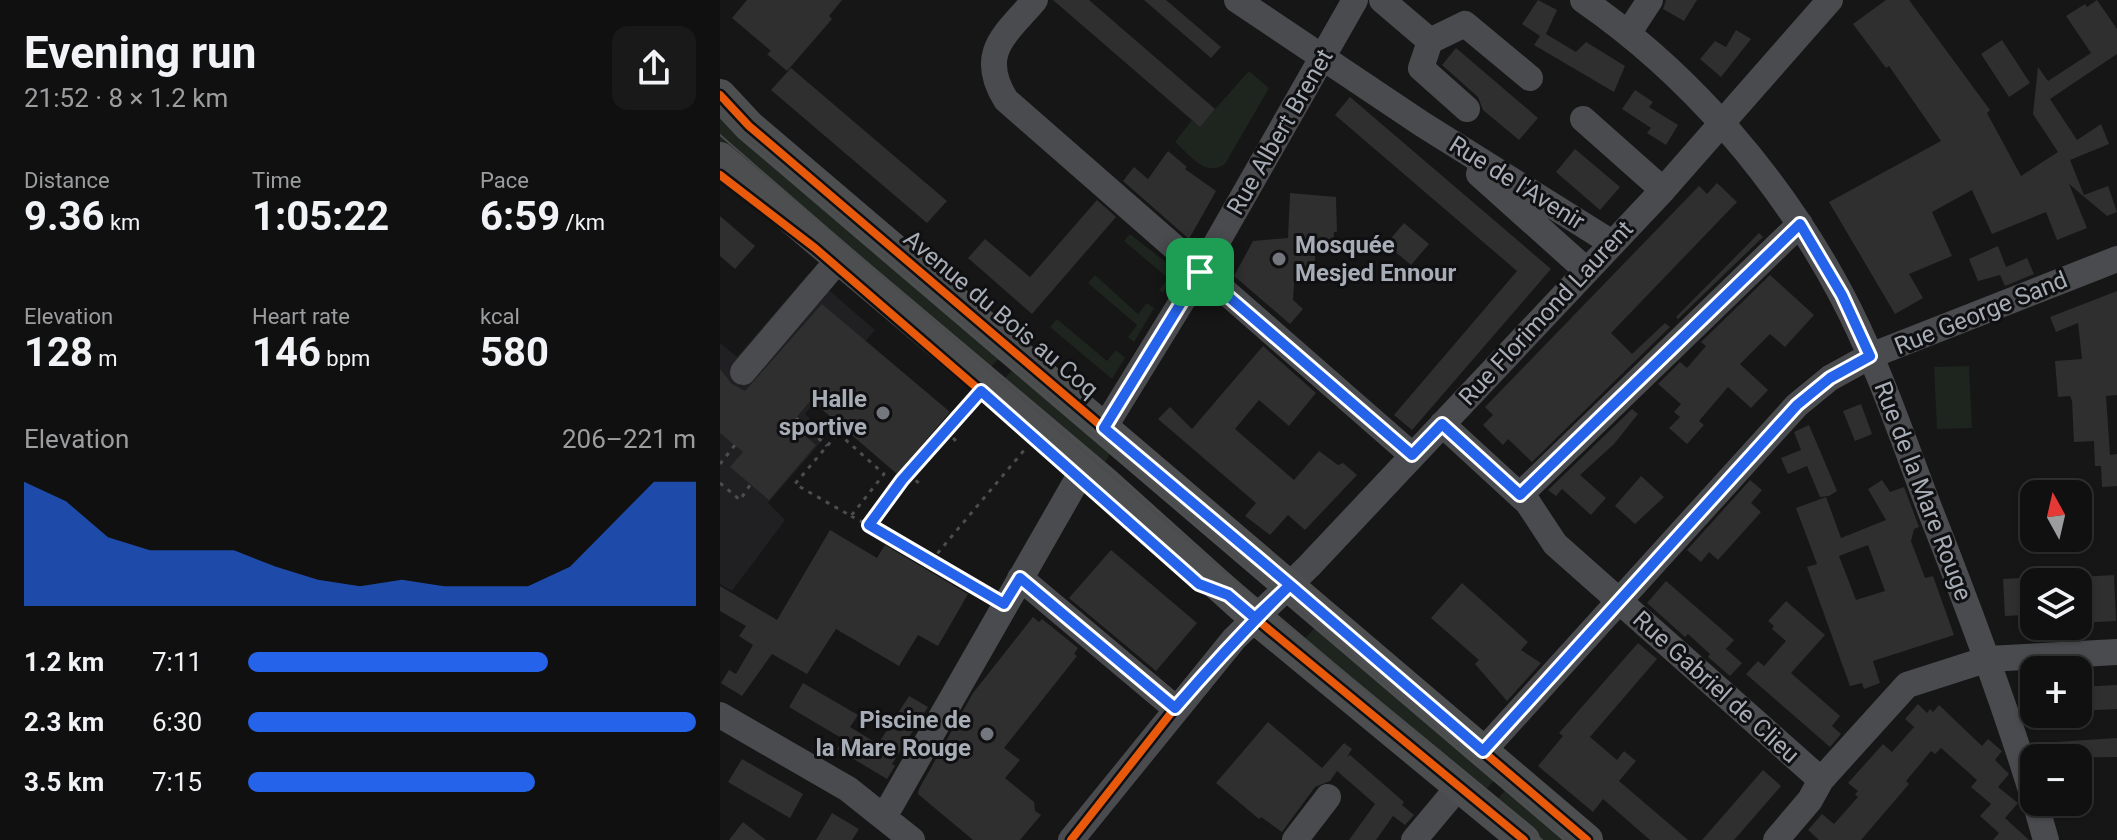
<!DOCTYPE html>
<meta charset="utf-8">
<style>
:root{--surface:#101010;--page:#191919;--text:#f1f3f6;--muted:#9c9d9f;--line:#303030;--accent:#2563eb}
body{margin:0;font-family:Roboto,sans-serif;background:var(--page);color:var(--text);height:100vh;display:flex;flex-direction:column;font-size:30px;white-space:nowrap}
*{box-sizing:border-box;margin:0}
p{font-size:26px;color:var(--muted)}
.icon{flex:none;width:44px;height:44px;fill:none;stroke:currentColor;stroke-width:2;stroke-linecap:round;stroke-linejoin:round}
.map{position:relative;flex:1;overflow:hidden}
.drawer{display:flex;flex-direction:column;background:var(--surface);width:720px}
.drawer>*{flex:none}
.needle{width:52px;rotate:352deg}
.fabs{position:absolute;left:1300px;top:480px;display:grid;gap:16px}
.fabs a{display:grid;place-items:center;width:72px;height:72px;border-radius:16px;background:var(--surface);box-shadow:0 2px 6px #0004,0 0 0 2px var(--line);font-size:40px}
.pin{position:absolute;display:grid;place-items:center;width:68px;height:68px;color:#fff;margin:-34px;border-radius:16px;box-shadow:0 4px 12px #0006}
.round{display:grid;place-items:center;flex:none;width:84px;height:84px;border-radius:16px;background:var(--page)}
.summary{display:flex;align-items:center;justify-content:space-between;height:136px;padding:0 24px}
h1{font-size:44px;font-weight:700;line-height:60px}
.stats{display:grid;grid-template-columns:repeat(3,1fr);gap:12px;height:136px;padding:8px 24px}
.stats div{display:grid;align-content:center}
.stats b{font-size:40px;font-weight:700}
.stats small{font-size:22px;font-weight:400}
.stats p{font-size:22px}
.chart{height:224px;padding:16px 24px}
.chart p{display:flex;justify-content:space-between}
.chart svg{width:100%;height:144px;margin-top:8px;fill:var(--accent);opacity:.7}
ul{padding:0 24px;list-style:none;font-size:26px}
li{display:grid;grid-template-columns:128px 96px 1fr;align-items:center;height:60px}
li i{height:20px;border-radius:10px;background:var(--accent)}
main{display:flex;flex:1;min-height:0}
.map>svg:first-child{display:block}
.built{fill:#202022}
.green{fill:#1e241e}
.building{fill:#2f2f30;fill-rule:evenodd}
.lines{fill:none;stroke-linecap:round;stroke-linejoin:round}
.path{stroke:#4c4d50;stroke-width:3;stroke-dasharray:4 6;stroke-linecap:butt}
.minor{stroke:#4a4b4e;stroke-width:26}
.major{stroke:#4c4e50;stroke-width:32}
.tram{stroke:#4a4c4d;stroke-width:2}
.cycleway-casing{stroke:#101012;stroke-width:13}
.cycleway{stroke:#e8590c;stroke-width:8}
.route-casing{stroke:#fff;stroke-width:16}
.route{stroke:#2563eb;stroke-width:10}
.poi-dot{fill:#74787e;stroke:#101012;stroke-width:3}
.labels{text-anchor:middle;stroke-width:6;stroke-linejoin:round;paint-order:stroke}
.street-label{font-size:24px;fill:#a7adb6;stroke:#101012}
.poi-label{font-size:24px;font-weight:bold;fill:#a7adb6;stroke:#101012;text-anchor:end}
</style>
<main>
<section class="drawer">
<div class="summary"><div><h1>Evening run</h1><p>21:52 · 8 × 1.2 km</p></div><a class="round"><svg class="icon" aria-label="share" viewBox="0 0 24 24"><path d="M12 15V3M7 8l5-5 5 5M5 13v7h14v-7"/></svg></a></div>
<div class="stats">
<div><p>Distance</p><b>9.36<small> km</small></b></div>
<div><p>Time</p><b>1:05:22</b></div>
<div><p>Pace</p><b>6:59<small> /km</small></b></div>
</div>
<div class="stats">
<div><p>Elevation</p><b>128<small> m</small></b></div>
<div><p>Heart rate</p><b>146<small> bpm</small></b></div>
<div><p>kcal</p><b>580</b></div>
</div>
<div class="chart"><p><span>Elevation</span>206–221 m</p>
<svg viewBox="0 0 160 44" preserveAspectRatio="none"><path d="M0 44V6L10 12L20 23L30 27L40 27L50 27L60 32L70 36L80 38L90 36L100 38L110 38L120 38L130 32L140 19L150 6L160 6V44z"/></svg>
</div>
<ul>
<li><b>1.2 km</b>7:11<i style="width:67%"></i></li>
<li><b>2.3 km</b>6:30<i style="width:100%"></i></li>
<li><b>3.5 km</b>7:15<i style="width:64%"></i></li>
</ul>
</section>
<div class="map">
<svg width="1397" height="840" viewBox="0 0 1397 840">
<rect width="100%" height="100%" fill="#161616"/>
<path class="built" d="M89,273L155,330L85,414L107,435L48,503L65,520L12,591L0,584V343L17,357Z"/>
<path class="green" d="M529,71L549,88L505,164C485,178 469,154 455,142L472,120L480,126Z
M0,108L285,352L265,373L0,144Z
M410,234L456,270L443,293L439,290L448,278L404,241Z
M375,275L418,314L427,303L434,308L414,342L408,337L417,325L368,283Z
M337,319L387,361L396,350L405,358L392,379L330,327Z
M298,364L395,445L380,471L278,385Z
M1249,366L1252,428L1217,429L1214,367Z
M600,622L778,776L762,794L582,642Z
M789,786L854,840H818L774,803Z"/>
<path class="building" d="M27,0H122L109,16L112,19L67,71L47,54L51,51L12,18Z
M333,0H369L495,109L480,127Z
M424,0H446L501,47L491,58Z
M818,0L837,10L826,34L856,52L866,42L905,66L894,92L814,45L820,36L802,24Z
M946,0H977L964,21L943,9Z
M1166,0H1189L1270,110L1267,113L1301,176L1338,152L1313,114L1318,67L1328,81L1371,53L1346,16L1365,4L1367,7L1377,0L1397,29V54L1330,99L1357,140L1381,124L1389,144L1350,160L1364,195L1388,186L1397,212L1387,216L1349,184L1367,228L1337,240L1326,212L1272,234L1252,190L1212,212L1232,256L1189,274L1203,298L1175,314L1109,202L1221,141L1169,66L1166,68L1133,24Z
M1016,30L1031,39L1001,77L980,59L995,41L1006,47Z
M1282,40L1310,83L1289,97L1261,54Z
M736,48L818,118L799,140L763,110L758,97L722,65Z
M71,68L227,201L207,223L51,90Z
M915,90L933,102L929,107L958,125L946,145L927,133L931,128L902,109Z
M630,97L831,269L692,430L674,415L797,271L615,115Z
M855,149L900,187L880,210L836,172Z
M448,151L467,167L465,169L496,191L469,239L403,181L414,167L428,179Z
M997,183L1017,202L891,333L912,354L945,323L950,327L812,462L788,439L783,445L763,425L773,415L765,407L979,186L987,194Z
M570,193L616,197L617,232H614L613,252L595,251V268L575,266L573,300L583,309L570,324L514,276L533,241L568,238Z
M377,200L396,217L312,314L248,258L265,239L310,277Z
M0,216L35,246L15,269L0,256Z
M684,223L709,244L691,265L666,244Z
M1039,233L1043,237L958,319L956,317Z
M1278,246L1286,267L1307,258L1314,274L1285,286L1280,275L1258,281L1249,259Z
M1050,275L1094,315L1065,347L1050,334L1020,364L1048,390L1031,408L1008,387L979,421L984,425L967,444L949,428L960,417L954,412L961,404L938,384L960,362L967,368L986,346L981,342Z
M1397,291V395L1386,396L1390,455L1397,454V486L1382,487L1381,466H1375L1374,441L1354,442L1352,401L1350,396L1338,397L1335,361L1362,359L1358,323L1336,332L1330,317Z
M102,304L230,412L177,474L91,400L71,424L96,445L49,500L10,467L23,452L0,433V369L12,384L25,391Z
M543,346L596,393L569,426L539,400L515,429L574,480L599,451L618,465L623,463L637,475L585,530L568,515L550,535L525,516L536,503L438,419L450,407L472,429Z
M1141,404L1152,434L1135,441L1123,411Z
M912,409L918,414L894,444L860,475L886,498L871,515L842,489L836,496L828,490Z
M1089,425L1117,491L1109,496L1100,497L1087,466L1068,474L1061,458L1081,450L1074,432Z
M921,476L944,497L915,524L895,506Z
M1030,480L1042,490L1031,503L1041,512L998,560L989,552L981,562L967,550Z
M1162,480L1170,492L1184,487L1199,527L1194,529L1191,541L1205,578L1213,576L1234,635L1153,661L1160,683L1144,689L1142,683L1130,686L1087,567L1097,564L1076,508L1106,497L1121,538L1166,520L1148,489ZM1148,545L1165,591L1136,600L1119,556Z
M110,530L157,558L165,545L248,594L218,646L198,635L179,666L116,629L87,674L52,654L22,696L1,683L9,670L16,674L33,645L19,636L26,626L0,611V586L57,620Z
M391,550L477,623L436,671L349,598Z
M1394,575L1396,621L1358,623V577Z
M1302,578L1303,586L1314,585V609H1304V615L1285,616L1283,579Z
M946,581L1014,640L1006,649L1022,663L1010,676L988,657L990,654L968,634L965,637L927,603Z
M742,583L808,642L801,650L821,663L787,701L755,664L759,660L711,618Z
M1066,601L1105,635L1071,673L1120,716L1112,726L1121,734L1110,747L1026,674L1038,661L1044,666L1066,641L1052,629L1054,626L1048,621Z
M313,617L319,622L322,619L358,648L354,654L357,656L284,748L300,760L285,778L314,802L315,811L321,815L300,840H253L198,794L199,789L253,693Z
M918,643L937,659L870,737L897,760L904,751L916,761L899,781L968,840H930L883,799L873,812L818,766L843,736L839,733Z
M83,683L138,715L130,727L158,744L189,696L208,707L172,764L175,766L167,779L117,749L129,729L123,739L69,707Z
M1397,685V709L1358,711V687Z
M1198,704L1207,713L1210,709L1213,712L1219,705L1262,746L1268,739L1282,751L1275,760L1289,774L1278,787L1298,803L1285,818L1309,840H1273L1279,833L1260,816L1271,804L1251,787L1257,780L1221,748L1215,754L1211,751L1186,781L1189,784L1141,840H1099L1088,830L1102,814L1114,824L1138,797L1135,794L1138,791L1128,783L1163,744L1172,752L1194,727L1185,719Z
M548,722L602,768L624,743L632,749L627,757L630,755L684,802L682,805L694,815L685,825L673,816L656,840H629L655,804L617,771L610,781L595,787L562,832L541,817L539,819L496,783Z
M1397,738V757L1336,758L1335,742Z
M22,759L83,794L70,818L8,782Z
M1043,770L1061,786L1014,840H982Z
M112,813L139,829L132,840H96Z
M23,822L46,840H9Z"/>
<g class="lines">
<path class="path" d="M250,403L182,480L149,525L267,594
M76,418L107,446
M226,431L239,444
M118,433L164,474L131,516L75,484Z
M0,464L15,445
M188,474L200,484
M0,483L20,500L30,485
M131,516L148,525
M211,561L306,448"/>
<path class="minor" d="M315,0C285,35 257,53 286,100L692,455
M517,0L702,124L892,243
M662,0L710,41L745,24L810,78
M863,0C970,74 1059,178 1120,292C1157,361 1182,437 1210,510C1248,606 1284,701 1314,800
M909,32L930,0
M710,41L701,68L747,109
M863,119L943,190
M759,174L866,270
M23,372L119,259
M722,424L808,503L835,544L1101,780
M384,428L480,272L635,0
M800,495L1080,224
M300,578L455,708
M0,715L128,789L192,840
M763,751L1077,405L1110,378L1150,356L1397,259
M1315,802L1326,840
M164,817L365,466
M351,840L514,639L589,566L943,190L1110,0
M575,840L608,797
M694,840L740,785
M1056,840L1090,800L1101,780L1187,685L1268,659L1397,652"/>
<path class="major" d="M0,95L29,126L867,840
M0,158L384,482L535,618L804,840"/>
<path class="tram" d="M0,115L848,840
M0,135L388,472L822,840"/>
<defs>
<path id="cycleway" d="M0,95L29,126L867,840
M0,175L95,248L359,476L479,584L508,595
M351,840L455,708L535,618L804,840"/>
</defs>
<use href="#cycleway" class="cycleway-casing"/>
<use href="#cycleway" class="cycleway"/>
</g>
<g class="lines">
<defs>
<path id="route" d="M480,272L384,428L570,585C529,625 492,665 455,708L300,578L284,604L149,525L182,480L261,391L479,584L508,595L535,618L570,585L763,751L1077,405L1110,378L1150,356L1122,295L1080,224L800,495L722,424L692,455L480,272"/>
</defs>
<use href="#route" class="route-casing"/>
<use href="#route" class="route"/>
</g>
<g class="poi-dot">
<circle cx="559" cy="259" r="8"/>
<circle cx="163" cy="413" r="8"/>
<circle cx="267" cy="734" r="8"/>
</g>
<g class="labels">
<g class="street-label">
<text transform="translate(560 132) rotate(-60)" y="8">Rue Albert Brenet</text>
<text transform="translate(797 183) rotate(32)" y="8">Rue de l'Avenir</text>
<text transform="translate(826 313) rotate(-47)" y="8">Rue Florimond Laurent</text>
<text transform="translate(1261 313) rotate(-22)" y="8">Rue George Sand</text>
<text transform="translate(281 314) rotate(40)" y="8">Avenue du Bois au Coq</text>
<text transform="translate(1203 491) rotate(69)" y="8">Rue de la Mare Rouge</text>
<text transform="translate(996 687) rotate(42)" y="8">Rue Gabriel de Clieu</text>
</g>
<g class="poi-label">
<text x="575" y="253" text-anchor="start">Mosquée<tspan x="575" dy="28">Mesjed Ennour</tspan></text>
<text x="147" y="407">Halle<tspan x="147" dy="28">sportive</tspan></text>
<text x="251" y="728">Piscine de<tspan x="251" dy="28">la Mare Rouge</tspan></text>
</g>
</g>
</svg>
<div class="fabs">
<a><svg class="needle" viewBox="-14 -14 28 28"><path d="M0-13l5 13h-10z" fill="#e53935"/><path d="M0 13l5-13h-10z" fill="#9c9d9f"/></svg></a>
<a><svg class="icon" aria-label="layers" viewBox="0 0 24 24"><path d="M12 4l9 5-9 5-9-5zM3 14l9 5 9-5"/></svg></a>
<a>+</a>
<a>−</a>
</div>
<div class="pin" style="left:480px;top:272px;background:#1e9e55"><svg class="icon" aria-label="arrive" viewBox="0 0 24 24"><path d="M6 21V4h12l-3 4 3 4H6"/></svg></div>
</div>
</main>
